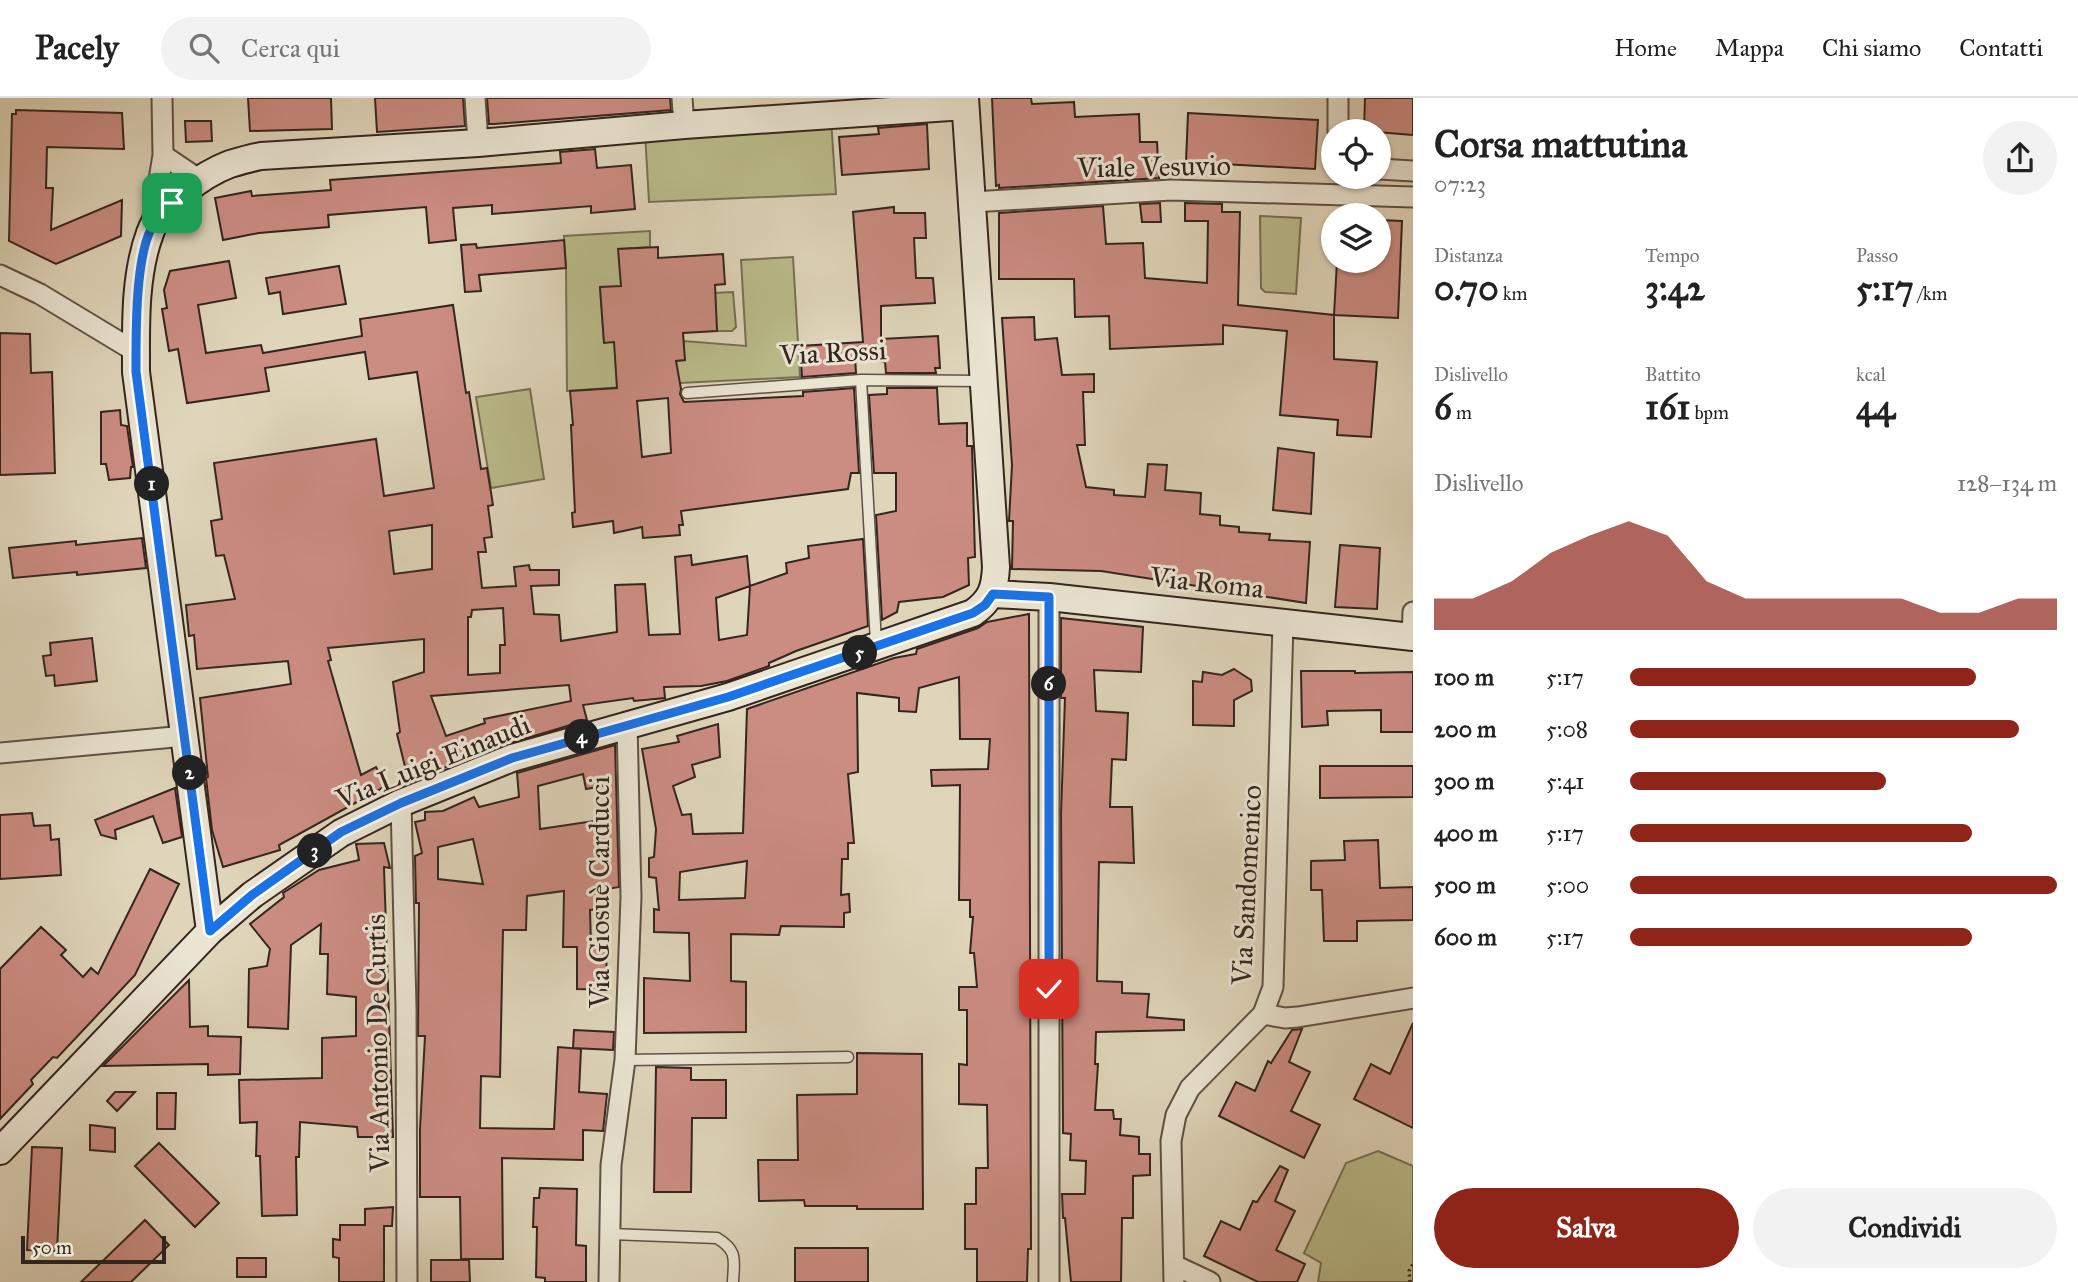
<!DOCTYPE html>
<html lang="it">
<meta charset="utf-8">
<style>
:root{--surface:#fff;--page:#f2f2f2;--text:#222;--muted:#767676;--line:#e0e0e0;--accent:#8f2418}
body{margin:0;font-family:"IM FELL Great Primer",serif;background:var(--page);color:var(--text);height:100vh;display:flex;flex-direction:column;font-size:26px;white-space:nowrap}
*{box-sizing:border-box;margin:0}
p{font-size:23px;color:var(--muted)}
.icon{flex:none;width:38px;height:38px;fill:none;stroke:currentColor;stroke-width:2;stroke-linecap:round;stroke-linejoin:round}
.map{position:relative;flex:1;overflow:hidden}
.side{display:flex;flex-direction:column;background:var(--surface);width:665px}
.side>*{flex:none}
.tools{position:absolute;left:1321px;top:21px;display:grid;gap:14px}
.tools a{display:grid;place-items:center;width:70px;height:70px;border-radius:50%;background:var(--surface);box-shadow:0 2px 5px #0004;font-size:35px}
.scale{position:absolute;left:21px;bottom:18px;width:145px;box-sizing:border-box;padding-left:7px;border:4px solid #34251e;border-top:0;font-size:19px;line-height:24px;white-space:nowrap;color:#34251e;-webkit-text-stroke:5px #eae4d2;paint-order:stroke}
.pin{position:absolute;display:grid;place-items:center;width:60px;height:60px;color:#fff;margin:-30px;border-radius:14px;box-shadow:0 4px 10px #0006}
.km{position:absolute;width:35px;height:35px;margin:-18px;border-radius:50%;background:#222;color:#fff;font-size:19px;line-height:35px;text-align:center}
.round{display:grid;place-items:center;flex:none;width:74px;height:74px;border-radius:37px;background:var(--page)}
.headline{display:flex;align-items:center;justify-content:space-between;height:119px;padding:0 21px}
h1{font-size:38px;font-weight:700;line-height:52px}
.metrics{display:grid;grid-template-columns:repeat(3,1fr);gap:10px;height:119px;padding:7px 21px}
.metrics div{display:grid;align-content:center}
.metrics b{font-size:35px;font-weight:700}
.metrics small{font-size:19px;font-weight:400}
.metrics p{font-size:19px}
.chart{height:196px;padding:14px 21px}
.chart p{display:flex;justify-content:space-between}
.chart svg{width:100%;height:126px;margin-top:7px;fill:var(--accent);opacity:.7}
.button{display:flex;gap:14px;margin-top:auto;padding:14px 21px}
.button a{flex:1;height:80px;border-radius:42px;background:var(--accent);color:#fff;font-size:28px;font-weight:700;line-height:80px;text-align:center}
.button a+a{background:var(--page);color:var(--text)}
ul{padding:0 21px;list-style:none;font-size:23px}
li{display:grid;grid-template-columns:112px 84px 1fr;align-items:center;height:52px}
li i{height:18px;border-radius:9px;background:var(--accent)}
header{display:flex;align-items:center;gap:42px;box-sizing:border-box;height:98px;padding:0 35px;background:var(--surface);border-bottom:2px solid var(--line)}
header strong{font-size:33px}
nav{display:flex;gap:38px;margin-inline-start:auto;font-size:24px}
.search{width:490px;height:63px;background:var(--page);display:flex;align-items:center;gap:18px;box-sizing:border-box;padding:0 24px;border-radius:38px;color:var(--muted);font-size:26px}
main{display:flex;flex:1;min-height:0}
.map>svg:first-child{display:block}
.green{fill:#babb8a;stroke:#777054;stroke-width:2}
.building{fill:#cb8c82;stroke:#34251e;stroke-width:2;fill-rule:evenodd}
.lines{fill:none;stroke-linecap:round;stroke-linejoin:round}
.lane-casing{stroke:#5f5145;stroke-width:13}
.street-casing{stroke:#5f5145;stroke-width:23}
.secondary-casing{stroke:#34251e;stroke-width:30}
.path{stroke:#34251e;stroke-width:3.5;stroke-dasharray:2 3.5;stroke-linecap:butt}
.lane{stroke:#eae4d2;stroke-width:10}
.street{stroke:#eae4d2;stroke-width:19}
.secondary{stroke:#eae4d2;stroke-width:26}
.route-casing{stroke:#fff;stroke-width:14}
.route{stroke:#1a73e8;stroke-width:9}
.labels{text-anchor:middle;stroke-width:6;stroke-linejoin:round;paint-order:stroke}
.street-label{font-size:28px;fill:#34251e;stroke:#eae4d2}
</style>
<header>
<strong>Pacely</strong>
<div class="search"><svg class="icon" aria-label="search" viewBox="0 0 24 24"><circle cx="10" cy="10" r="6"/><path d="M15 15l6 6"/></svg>Cerca qui</div>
<nav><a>Home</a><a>Mappa</a><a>Chi siamo</a><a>Contatti</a></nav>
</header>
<main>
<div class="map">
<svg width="1413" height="1184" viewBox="0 0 1413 1184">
<rect width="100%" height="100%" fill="#dfd5ba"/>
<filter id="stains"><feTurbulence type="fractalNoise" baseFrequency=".00286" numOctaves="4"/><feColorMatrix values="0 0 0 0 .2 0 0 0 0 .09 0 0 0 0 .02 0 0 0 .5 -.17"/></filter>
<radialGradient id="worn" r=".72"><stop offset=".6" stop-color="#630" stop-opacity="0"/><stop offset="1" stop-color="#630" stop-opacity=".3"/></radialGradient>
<path class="green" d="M830,6L836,96L649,104L644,17Z
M1260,118L1301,120L1296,196L1265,194L1261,190Z
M650,133V149L619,151L651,195L600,190L604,244H614L650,264L684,262V243L746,248L741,162L793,159L800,279L680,285L567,293L566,170L564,138Z
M733,194L736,229L732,233H717L715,195Z
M530,291L544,381L491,390L476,299Z
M1378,1053L1413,1068V1184H1318L1321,1165L1304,1155L1346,1065Z"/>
<path class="building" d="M248,0H331L332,31L250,33Z
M375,0H463L465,28L377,34Z
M487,0H670L671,12L494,26H489Z
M992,0H1031L1032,6L1074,4L1075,19L1139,16L1140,44H1157L1159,80L999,90V87L996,88Z
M1365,0H1413V37L1364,33Z
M16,12L122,15L124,51L47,49L46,90H53L51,132L122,102L121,138L56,166L9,143L12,16H16Z
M1188,15L1318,22L1315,71L1186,64Z
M185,23H211L212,43L186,44Z
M927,26L929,71L842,77L839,39L879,36L878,30Z
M595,51L597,70L631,67L635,111L591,115V108L492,116V107L453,110L456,142L429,145L426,109L328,117L329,129L259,135L223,142L215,100L251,93L252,98L331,92L330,82L561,65L560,54Z
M1160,105L1161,124H1142L1140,106Z
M1185,105L1222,106V114H1240L1238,207L1334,217V261L1377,264L1371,339L1337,337L1338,322L1280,317L1287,233L1223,227V246L1110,251L1109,218L1075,219L1074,181H999V115L1103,108L1106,146L1143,145L1145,180L1207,185L1208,123H1185Z
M894,109V115H925L926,140H914L916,180H933L935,205L881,208V241L938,238L940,270H935L936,275H886L885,264L855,259L856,275L802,279L800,248L863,244L853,114Z
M1379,122L1402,123L1398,220L1334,217L1337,163H1379Z
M564,142L566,170L479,177L481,193L465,194L461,147L476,146L477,150Z
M658,149V160L723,156L725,186L715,187L717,233L683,235L685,262L676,263L681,291L680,296L684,304L803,298V294L854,290L859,375H851L848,391L681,413L683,427H679L680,437L643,440L642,429L614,435L613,423L573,429L572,415L575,414L571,327H573L570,293L617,290L614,244L604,245L600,189L621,188L618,151ZM668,300L671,355L642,359L637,303Z
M229,163L236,200L198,207L206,255L261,247L263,255L362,238L360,221L453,207L466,295L469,294L481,371L487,370L493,407L488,408L492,439L484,440L486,454H478L482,490L516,488L514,469L529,467L530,472H559V487L531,488L534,516L559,517L561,543L617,534L615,487L645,486L649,537L680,536L675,459L691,457L692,467L747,458L750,488L787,475L786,465L809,460L808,448L863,441L868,528L796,553L769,565V568L727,583L701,588L664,589L665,600L634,603L633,600L583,607L587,622L491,651L451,660L453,666L409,685L397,636L400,634L393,584L424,574V541L328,550L331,562L328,563L361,677L376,669L386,688L279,747L280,752L223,769L212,732L206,680L208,679L200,600L291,586L288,563L197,571L194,537L189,538L186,507L235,501L224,457L216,458L211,423L222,421L214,365L376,341L384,398L434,390L417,274L369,281L365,254L265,270L269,293L187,305L178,251L169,253L162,211L167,210L164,192L170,173ZM432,427V471L394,476L389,433ZM750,488L747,537L719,542L716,500ZM503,510L505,547H500V575L468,577V519H471L472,512ZM569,587L571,603L484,621L485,625L446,638L431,598Z
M339,168L346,206L283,216L280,194L269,196L266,180Z
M1034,219L1035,242L1057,240L1062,277L1094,276V294H1083L1085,347H1077L1086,389L1114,392V397L1145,399L1148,366L1167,367L1165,392L1201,395L1200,416L1220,418V427L1239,429V434L1270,436L1269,442L1310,444L1306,505L1101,473L1012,471L1013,423H1009L1012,367L1002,220Z
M0,235L30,236L31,275L52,274L55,375L0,377Z
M887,290H937L939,326L967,325V348H972L975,459L968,460L969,487L943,499L899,504L897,514L882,522L876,417L896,413V375H874L869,297L887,296Z
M120,312L121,327L127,328L133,369H131L130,380L109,382L106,366H101V314Z
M1278,350L1314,355L1311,416L1273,412Z
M142,440L146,470L77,477V474L13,480L9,450L76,443V447Z
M1340,447L1380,450L1377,511L1335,509Z
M1029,516L1031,1151H1028L1027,1184H977V1151H965V1106H976V1070H988L987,1007L959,1006V966L967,967V912H959V889H977L974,855H970L973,819H970V802H959L960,687L932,688L931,672L988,671L990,641H960L959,579L919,590L916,614L899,613V600L857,595L858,674L848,676L854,745H848V761H842L841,797L849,796L850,814L844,815V829L781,828L779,837L731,836V883L746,884V934L644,935V880L690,883L689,835L654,834V811L659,812L656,780L649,779V760L654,759L656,731L642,651L679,644L677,638L718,626L720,659L692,667L695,679L673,688L682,717L691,716L693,736L743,735L747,611L894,560L916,556L917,551L978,530L987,524ZM747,763L745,800L679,802L680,774Z
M1061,520L1143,529L1141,574L1094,572L1096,613L1128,615L1126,662L1112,661L1110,709H1132L1134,765L1099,764L1097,883L1122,884V895L1149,896L1147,919L1184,922V932L1096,934L1095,966H1098L1095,1012H1113L1114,1021H1121L1120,1037L1139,1039V1056H1150V1077L1133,1078V1120H1122L1121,1184H1071L1065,1120H1063L1062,1096H1085L1086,1063L1070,1062L1071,1036L1063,1035L1061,716L1065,600H1061Z
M92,540L97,583L55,588L54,577L46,578L43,558L51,557L50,545Z
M1234,571L1251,582L1252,593L1234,602V628L1193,627V583L1202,584L1203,574L1222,577Z
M1301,573H1355V575L1413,574V634H1381V612L1327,613L1328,627L1302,629Z
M615,647L619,789L602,792L603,811L590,812L591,848L606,847L607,892L577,891V849H563L564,793L527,798L526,832H503L500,979L481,978L480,1030L554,1031L558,949L581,951L579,994L607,996L603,1033L583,1032V1062L502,1060L503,1161H461L460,1099H420V1031L425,938H418L419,805H416L415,758L422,755L415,724L425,722V714L443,713L474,699L479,709L519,699L517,675ZM583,676L586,691L608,687V721L540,731L538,688ZM473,741L483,786L438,781V749Z
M1320,668H1413V699L1320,700Z
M175,690L182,739L163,745L153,718L115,732L116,741L101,737L95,722Z
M32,715L34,728L50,727L51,742L59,741L61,777L0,781V717Z
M1378,742L1380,790L1413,789V822L1357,823V843H1324L1322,792H1311V763L1345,762L1344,743Z
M384,745L390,770L384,769L393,1039H358L357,1029L300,1024L299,1059H296L297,1117L262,1118L260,1058H256L257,1024L240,1025L239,982L322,980V940L356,938V899L327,896L328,856H320L321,826L291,847L288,931L248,929L249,871L267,868L270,851L250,826L284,799L283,795L319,772L359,762L356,746Z
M150,771L179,786L135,877L57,960L53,959L31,982L33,986L0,1021V871L41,829L66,852L61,857L83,879L91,870L98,876Z
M189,882L190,929L208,928V938L241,939L240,976L208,977V966L103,968Z
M1413,925V1030L1354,1001L1371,966L1390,976Z
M1302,931L1289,964L1310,974L1291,1013L1320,1027L1304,1060L1219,1018L1236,984L1255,993L1268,963L1271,965L1292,932Z
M574,932L614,934L613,952L573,950Z
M857,955L922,956L923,1111H857V1108H805L804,1102L759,1103L758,1062H798L797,997L857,996Z
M656,969L691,970V982H726V1020H692L691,1094H654Z
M115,994H135L117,1013L107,1003Z
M157,995H176L175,1031H157Z
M90,1027L115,1030V1054L90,1052Z
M159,1045L219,1105L195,1129L135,1068Z
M32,1049L62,1050L57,1153L27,1152Z
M1280,1068L1288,1072L1275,1103L1295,1113L1276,1152L1305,1166L1297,1184H1258L1204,1158L1221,1123L1240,1132L1253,1103L1257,1104Z
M540,1090L577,1091L576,1147L586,1148V1184H545V1180L536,1179L537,1129H533L534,1100H539Z
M393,1109L392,1128H384V1184H339V1160L333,1159V1141L340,1142V1127H365V1111Z
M145,1122L169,1147L131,1184H81Z
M795,1150H868V1184H795Z
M237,1160H266V1179H237Z
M431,1162H469L470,1184H431Z"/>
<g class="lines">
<defs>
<path id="lane" d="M861,282L876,545
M687,295L861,282L982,283
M625,962L848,959
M610,1136L717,1140C738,1153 734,1161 733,1184"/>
<path id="street" d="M475,0L478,45
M682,0L684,27
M1338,0V33
M163,57L200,82
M1379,71L1413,73
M973,104L1171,92L1413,99
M152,125L163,57L162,0
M0,177L40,196L136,254
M1412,539L1413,514
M0,655L185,638
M401,705L406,909L407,1184
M1263,916L1285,920L1298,919L1413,900
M1174,1167L1210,1184
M609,1184L611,1067L625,962L631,799L627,626
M1049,1184V499
M1174,1184L1171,1043L1176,1017L1190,990L1263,916L1273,889L1283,524"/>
<path id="secondary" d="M993,496L1049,499L1413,539
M210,833L136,274C136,228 134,179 150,135C159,108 203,76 230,66C240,63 250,60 261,58L478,45L684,27L965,8
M0,1053L210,833L252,797L341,735L401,705L512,660L728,599L973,515C991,502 995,491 996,469L965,0"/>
</defs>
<use href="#lane" class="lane-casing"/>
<use href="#street" class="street-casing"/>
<use href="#secondary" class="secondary-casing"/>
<path class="path" d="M1410,1184L1409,1173L1413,1166"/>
<use href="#lane" class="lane"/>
<use href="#street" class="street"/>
<use href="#secondary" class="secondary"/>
</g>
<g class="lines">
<defs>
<path id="route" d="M172,105C164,113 156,121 151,131C135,163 136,237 136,274L210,833L252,797L341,734L401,705L512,660L728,599L973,515L985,507L993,496L1049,499V891"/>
</defs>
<use href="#route" class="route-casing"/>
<use href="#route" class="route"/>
</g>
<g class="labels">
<g class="street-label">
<text transform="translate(1154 68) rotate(-1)" y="10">Viale Vesuvio</text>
<text transform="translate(833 254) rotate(-3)" y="10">Via Rossi</text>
<text transform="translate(1207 484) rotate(6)" y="10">Via Roma</text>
<text transform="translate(433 663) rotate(-22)" y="10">Via Luigi Einaudi</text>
<text transform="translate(1246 787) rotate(-87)" y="10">Via Sandomenico</text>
<text transform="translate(599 794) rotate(-90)" y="10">Via Giosuè Carducci</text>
<text transform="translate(377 945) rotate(-91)" y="10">Via Antonio De Curtis</text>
</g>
</g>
<rect width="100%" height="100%" filter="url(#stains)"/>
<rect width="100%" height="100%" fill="url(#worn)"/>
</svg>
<div class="tools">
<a><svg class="icon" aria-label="locate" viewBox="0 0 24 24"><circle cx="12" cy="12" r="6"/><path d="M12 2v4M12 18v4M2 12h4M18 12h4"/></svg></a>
<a><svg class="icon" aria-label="layers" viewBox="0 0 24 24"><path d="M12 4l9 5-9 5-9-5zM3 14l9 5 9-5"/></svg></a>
</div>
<div class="scale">50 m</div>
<div class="pin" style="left:172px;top:105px;background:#1e9e55"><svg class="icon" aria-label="arrive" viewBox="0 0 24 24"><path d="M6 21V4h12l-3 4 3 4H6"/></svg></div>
<div class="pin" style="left:1049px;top:891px;background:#d93025"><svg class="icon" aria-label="check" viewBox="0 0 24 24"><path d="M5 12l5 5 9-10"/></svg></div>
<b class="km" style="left:152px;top:386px">1</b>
<b class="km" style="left:190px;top:675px">2</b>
<b class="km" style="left:315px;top:753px">3</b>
<b class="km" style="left:582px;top:639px">4</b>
<b class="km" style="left:860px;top:555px">5</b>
<b class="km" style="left:1049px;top:586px">6</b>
</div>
<section class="side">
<div class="headline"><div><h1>Corsa mattutina</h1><p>07:23</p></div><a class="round"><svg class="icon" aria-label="share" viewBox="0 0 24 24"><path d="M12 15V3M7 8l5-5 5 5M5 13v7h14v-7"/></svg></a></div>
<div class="metrics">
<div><p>Distanza</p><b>0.70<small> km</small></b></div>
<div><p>Tempo</p><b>3:42</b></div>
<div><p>Passo</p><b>5:17<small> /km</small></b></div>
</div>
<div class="metrics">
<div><p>Dislivello</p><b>6<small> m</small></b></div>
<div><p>Battito</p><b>161<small> bpm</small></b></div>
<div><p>kcal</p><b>44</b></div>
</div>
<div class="chart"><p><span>Dislivello</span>128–134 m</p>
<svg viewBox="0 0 160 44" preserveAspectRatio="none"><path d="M0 44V33L10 33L20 27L30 17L40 11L50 6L60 11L70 27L80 33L90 33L100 33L110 33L120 33L130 38L140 38L150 33L160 33V44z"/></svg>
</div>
<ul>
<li><b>100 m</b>5:17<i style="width:81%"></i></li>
<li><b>200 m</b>5:08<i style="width:91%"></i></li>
<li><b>300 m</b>5:41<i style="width:60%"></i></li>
<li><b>400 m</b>5:17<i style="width:80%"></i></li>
<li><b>500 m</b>5:00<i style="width:100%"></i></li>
<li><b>600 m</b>5:17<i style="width:80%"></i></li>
</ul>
<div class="button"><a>Salva</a><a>Condividi</a></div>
</section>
</main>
